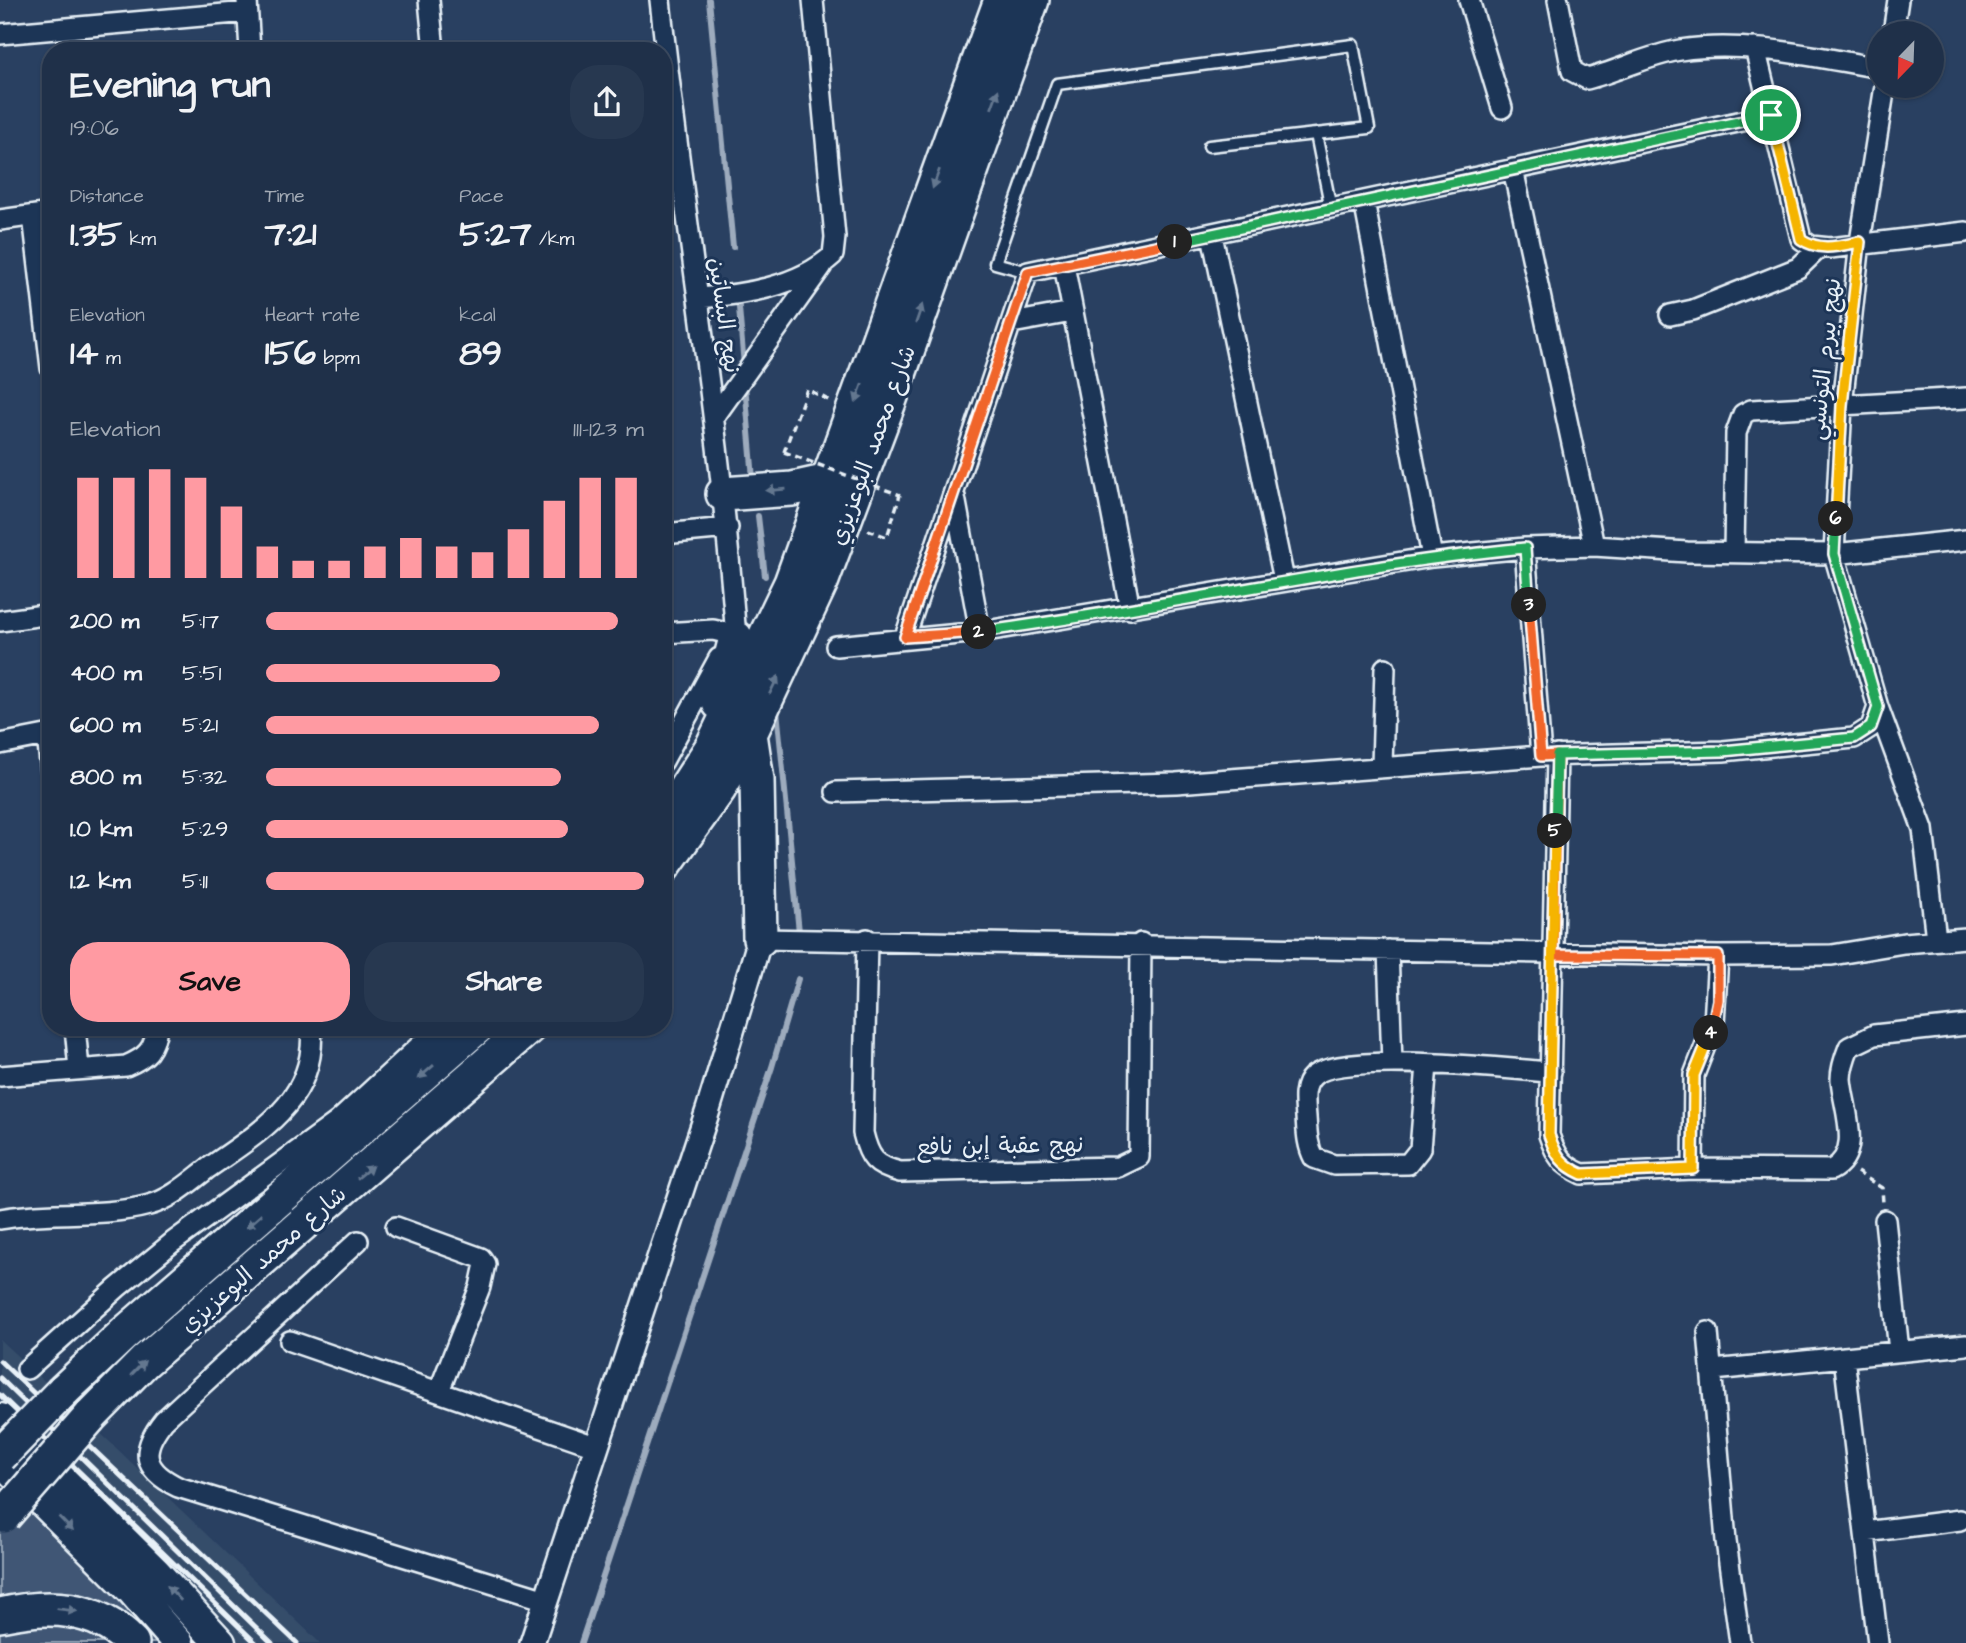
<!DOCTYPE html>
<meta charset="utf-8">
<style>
:root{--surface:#1f3049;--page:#273850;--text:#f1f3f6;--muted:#a1a9b4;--line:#3c4b61;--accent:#ff9aa2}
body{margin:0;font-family:"Architects Daughter","Playpen Sans Arabic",sans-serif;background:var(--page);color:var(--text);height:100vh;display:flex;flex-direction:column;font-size:26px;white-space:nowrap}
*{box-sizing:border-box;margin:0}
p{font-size:23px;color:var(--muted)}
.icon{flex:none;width:38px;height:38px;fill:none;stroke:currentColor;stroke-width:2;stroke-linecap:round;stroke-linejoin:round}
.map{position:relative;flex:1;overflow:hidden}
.sheet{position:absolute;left:42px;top:42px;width:630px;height:994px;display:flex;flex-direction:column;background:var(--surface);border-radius:28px;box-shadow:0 2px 5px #0004,0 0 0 2px var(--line)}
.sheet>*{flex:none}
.needle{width:46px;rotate:203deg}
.tools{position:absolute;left:1867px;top:21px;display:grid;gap:14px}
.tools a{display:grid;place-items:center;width:77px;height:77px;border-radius:50%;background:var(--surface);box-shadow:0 2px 5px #0004,0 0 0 2px var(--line);font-size:35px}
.pin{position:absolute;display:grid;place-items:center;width:60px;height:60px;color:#fff;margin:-30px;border:4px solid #fff;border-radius:50%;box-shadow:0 2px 7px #0007}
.km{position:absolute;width:35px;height:35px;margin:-18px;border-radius:50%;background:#222;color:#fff;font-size:19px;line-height:35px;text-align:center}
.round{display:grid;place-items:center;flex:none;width:74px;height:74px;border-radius:28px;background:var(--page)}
.summary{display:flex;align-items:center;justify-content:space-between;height:119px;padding:0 28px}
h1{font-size:38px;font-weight:700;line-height:52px}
.metrics{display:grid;grid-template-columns:repeat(3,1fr);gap:10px;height:119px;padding:7px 28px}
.metrics div{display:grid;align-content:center}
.metrics b{font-size:35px;font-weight:700}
.metrics small{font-size:19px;font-weight:400}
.metrics p{font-size:19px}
.chart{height:196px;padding:14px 28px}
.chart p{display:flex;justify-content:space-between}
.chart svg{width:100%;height:126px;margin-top:7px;stroke:var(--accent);stroke-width:6}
.action{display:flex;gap:14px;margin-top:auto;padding:14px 28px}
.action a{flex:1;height:80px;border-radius:28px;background:var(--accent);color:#111;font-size:28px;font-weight:700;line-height:80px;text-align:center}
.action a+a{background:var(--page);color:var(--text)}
ul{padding:0 28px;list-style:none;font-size:23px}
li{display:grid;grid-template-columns:112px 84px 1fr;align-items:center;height:52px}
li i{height:18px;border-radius:9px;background:var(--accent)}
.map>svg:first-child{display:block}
.built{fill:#364d6b}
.green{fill:#415774;stroke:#94a4b6;stroke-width:2}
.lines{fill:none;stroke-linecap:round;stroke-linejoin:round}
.stream{stroke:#9dabbd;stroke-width:6}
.service-casing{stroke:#e8f1f8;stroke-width:15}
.minor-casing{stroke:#e8f1f8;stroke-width:24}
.tertiary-casing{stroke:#e8f1f8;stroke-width:28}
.primary-casing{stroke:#e8f1f8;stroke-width:35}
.motorway-casing{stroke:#e8f1f8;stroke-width:38}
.path{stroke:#e8f1f8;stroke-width:3.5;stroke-dasharray:7 5;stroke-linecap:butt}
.service{stroke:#1d3557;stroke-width:10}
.minor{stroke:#1d3557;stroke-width:19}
.tertiary{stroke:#1d3557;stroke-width:23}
.primary{stroke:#1d3557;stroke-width:30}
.motorway{stroke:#1d3557;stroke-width:33}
.rail{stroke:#e8f1f8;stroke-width:5}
.motorway-bridge-casing{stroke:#e8f1f8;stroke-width:38;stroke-linecap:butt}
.path-bridge{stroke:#e8f1f8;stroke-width:3.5;stroke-dasharray:7 5;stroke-linecap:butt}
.motorway-bridge{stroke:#1d3557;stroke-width:33}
.oneway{fill:#64778f}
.split-1-casing{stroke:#fff;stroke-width:14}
.split-2-casing{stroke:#fff;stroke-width:14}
.split-3-casing{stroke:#fff;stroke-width:14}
.split-4-casing{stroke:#fff;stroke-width:14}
.split-5-casing{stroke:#fff;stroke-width:14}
.split-6-casing{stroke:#fff;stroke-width:14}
.split-7-casing{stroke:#fff;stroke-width:14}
.split-1{stroke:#22a559;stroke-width:9}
.split-2{stroke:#f0652b;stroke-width:9}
.split-3{stroke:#22a559;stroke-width:9}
.split-4{stroke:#f0652b;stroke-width:9}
.split-5{stroke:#f5b400;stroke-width:9}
.split-6{stroke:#22a559;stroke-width:9}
.split-7{stroke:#f5b400;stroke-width:9}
.labels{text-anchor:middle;stroke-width:6;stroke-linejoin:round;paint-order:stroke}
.street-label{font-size:23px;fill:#e8f1f8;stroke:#1d3557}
</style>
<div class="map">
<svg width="1966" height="1643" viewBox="0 0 1966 1643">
<rect width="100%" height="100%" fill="#294061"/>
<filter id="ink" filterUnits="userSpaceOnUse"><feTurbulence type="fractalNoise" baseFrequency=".0143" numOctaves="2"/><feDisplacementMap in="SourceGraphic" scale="14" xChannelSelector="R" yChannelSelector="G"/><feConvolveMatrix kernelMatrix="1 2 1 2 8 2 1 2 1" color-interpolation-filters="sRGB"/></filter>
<g filter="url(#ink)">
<path class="built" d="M0,1340L112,1444L320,1643H240L74,1484L78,1479L0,1404Z"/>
<path class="green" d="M0,1404L79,1480L148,1583L201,1643H0Z"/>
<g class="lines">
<path class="stream" d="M709,0L733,247
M738,296L744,366
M745,384L753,479
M758,516L765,576
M777,710L799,932
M581,1643L772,1067L798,979"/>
<defs>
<path id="service" d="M1316,134L1331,209
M1028,272L995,263L1057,84L1353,45L1369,128L1209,146"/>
<path id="minor" d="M429,0L434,51
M660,0C683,213 720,424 736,638
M1469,0L1502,108
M1558,0L1572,71L1587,79C1618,71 1649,55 1680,50C1747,40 1814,57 1880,68
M247,1L250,51
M1893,33L1898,0
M0,34L247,12
M1755,48L1801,239L1811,246L1830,248L1966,232
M1885,86L1860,242L1842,405L1834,554L1878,707L1923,829L1936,939
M1513,169L1594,546
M1364,201L1432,557
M33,216L51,368
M0,220L51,213
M1212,235L1284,580
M1064,265L1130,609
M698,298C743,295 798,287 833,255L835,237L813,0
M1670,315L1693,310L1798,268L1820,247
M1012,323L1072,312
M715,416L822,266
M955,497L980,632
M663,534L728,528
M1525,548L1541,756
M1734,552L1736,433L1743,414L1751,410L1966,398
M0,621L51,614
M663,633L713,630L730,634
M905,637L1028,272L1771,115
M836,646L980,632L1432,557L1525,548L1594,546L1687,552L1834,554L1966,540
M47,735L51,773
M0,744L51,734
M1557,755L1549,1135C1556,1156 1562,1165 1582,1174L1693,1169L1831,1170C1864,1153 1843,1108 1841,1079C1841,1068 1845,1057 1849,1047L1874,1035L1966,1025
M663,761L719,658
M1382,765L1385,668
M836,792L1176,783L1541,756L1723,751L1854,738L1871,727L1878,707
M760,939L1718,956L1832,955L1904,943L1966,938
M867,939L863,1133C869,1158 875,1166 900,1172L1118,1167L1139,1157L1141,943
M1388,950L1392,1063
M75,1027L79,1069
M1427,1065L1420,1149L1408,1164L1334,1165L1314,1158C1307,1145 1307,1131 1306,1117C1305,1103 1302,1086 1313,1076C1341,1051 1508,1069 1551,1072
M0,1076L126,1066C147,1057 154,1050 157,1027
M1693,1169L1694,1075L1714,1023L1718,956
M0,1219C48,1210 101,1218 149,1205C170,1200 190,1182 207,1169C258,1133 318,1100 311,1027
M1885,1220L1899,1351
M396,1227L481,1258L485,1264L480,1287L439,1391
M358,1241L164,1420C139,1451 143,1470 178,1487L546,1600
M1708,1332L1726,1541L1740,1643
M290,1341L598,1447
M1844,1357L1878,1643
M27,1369L117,1288L173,1242L337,1122L440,1027
M1713,1370L1966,1345
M1865,1532L1960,1520"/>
<path id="tertiary" d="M532,1643L708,1110L760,939"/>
<path id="primary" d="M0,1419L155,1572L220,1643
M0,1459L131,1589L178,1643"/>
<path id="motorway" d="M723,494L792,489L828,481
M719,703L736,638
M750,734L757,780L760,939
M663,823L712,747L791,583L1001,0
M663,867L719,789L750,734L822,580L889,402L1032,0
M63,1391L125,1333L477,1027
M90,1417L144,1362L529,1027
M0,1615C48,1604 95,1605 132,1643"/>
</defs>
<use href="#service" class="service-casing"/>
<use href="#minor" class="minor-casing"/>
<use href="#tertiary" class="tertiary-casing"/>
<use href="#primary" class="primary-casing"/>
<use href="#motorway" class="motorway-casing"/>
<path class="path" d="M784,452L807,389L830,401
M868,530L887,537L900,495
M1857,1172L1882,1188L1883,1203"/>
<use href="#service" class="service"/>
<use href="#minor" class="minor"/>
<use href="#tertiary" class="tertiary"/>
<use href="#primary" class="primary"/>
<use href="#motorway" class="motorway"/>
<path class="rail" d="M0,1361L297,1643
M0,1378L272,1643
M0,1395L256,1643"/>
<defs>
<path id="motorway-bridge" d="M0,1456L63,1391
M4,1516L90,1417"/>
</defs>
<use href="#motorway-bridge" class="motorway-bridge-casing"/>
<path class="path-bridge" d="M784,452L900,495"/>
<use href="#motorway-bridge" class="motorway-bridge"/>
</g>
<defs><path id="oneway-solid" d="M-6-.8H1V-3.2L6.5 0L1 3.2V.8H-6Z" transform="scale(1.75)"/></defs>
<g class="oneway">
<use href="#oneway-solid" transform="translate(995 99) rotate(-70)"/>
<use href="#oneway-solid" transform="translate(936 179) rotate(110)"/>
<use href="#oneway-solid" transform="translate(919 314) rotate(-71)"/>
<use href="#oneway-solid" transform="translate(859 393) rotate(110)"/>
<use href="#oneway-solid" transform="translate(776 490) rotate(175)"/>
<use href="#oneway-solid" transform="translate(774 685) rotate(-64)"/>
<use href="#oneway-solid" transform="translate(426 1072) rotate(139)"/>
<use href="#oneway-solid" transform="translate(365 1172) rotate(-40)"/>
<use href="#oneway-solid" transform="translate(254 1221) rotate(139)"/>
<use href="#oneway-solid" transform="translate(138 1368) rotate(-45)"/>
<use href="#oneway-solid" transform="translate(66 1524) rotate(45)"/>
<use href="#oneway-solid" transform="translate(174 1593) rotate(-133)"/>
<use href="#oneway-solid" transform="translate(67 1610) rotate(7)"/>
</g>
</g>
<g class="lines" filter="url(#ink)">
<defs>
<path id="split-1" d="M1175,242L1771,115"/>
<path id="split-2" d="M979,632L905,637L1028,272L1175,242"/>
<path id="split-3" d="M979,632C1162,608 1341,566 1525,548L1529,605"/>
<path id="split-4" d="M1529,605L1541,756L1557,755L1553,955L1718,956V1000L1711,1033"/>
<path id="split-5" d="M1555,831L1549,1135C1556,1156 1562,1165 1582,1174L1693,1169L1694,1075L1711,1033"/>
<path id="split-6" d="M1555,831L1557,755L1723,751L1854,738L1871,727L1878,707L1834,554L1836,519"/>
<path id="split-7" d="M1771,115L1801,239C1820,252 1839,246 1860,242L1842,405L1836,519"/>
</defs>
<use href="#split-1" class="split-1-casing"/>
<use href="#split-2" class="split-2-casing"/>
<use href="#split-3" class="split-3-casing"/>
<use href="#split-4" class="split-4-casing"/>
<use href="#split-5" class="split-5-casing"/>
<use href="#split-6" class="split-6-casing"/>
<use href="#split-7" class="split-7-casing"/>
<use href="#split-1" class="split-1"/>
<use href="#split-2" class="split-2"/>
<use href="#split-3" class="split-3"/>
<use href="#split-4" class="split-4"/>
<use href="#split-5" class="split-5"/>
<use href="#split-6" class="split-6"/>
<use href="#split-7" class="split-7"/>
</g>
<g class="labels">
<g class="street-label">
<text transform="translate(725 315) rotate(82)" y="8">نهج البساتين</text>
<text transform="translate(1824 359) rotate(-84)" y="8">نهج بيرم التونسي</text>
<text transform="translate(872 445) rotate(-70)" y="8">شارع محمد البوعزيزي</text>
<text transform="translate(1000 1145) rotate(-1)" y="8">نهج عقبة إبن نافع</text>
<text transform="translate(263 1259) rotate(-41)" y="8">شارع محمد البوعزيزي</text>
</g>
</g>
</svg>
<div class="tools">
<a><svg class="needle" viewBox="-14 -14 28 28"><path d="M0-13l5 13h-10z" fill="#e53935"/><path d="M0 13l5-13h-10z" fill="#a1a9b4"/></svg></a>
</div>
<div class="pin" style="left:1771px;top:115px;background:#1e9e55"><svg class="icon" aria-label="arrive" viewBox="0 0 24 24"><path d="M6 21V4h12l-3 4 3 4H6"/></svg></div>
<b class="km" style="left:1175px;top:242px">1</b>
<b class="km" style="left:979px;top:632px">2</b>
<b class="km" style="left:1529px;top:605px">3</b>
<b class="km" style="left:1711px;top:1033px">4</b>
<b class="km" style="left:1555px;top:831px">5</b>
<b class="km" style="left:1836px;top:519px">6</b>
<section class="sheet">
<div class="summary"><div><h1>Evening run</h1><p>19:06</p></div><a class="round"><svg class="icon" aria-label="share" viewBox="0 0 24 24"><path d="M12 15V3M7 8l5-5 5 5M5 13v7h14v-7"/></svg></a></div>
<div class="metrics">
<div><p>Distance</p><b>1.35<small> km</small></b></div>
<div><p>Time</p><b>7:21</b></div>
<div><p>Pace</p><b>5:27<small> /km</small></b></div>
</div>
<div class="metrics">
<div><p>Elevation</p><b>14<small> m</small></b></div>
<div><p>Heart rate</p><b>156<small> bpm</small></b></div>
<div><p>kcal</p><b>89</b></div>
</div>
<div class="chart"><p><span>Elevation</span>111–123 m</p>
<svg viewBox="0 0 160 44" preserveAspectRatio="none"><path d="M5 44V9M15 44V9M25 44V6M35 44V9M45 44V19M55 44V33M65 44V38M75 44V38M85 44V33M95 44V30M105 44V33M115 44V35M125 44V27M135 44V17M145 44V9M155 44V9"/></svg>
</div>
<ul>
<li><b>200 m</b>5:17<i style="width:93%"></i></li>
<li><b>400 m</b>5:51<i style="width:62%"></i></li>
<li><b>600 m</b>5:21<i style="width:88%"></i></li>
<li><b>800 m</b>5:32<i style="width:78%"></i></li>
<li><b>1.0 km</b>5:29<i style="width:80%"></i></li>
<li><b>1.2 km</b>5:11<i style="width:100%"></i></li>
</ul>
<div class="action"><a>Save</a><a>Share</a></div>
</section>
</div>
